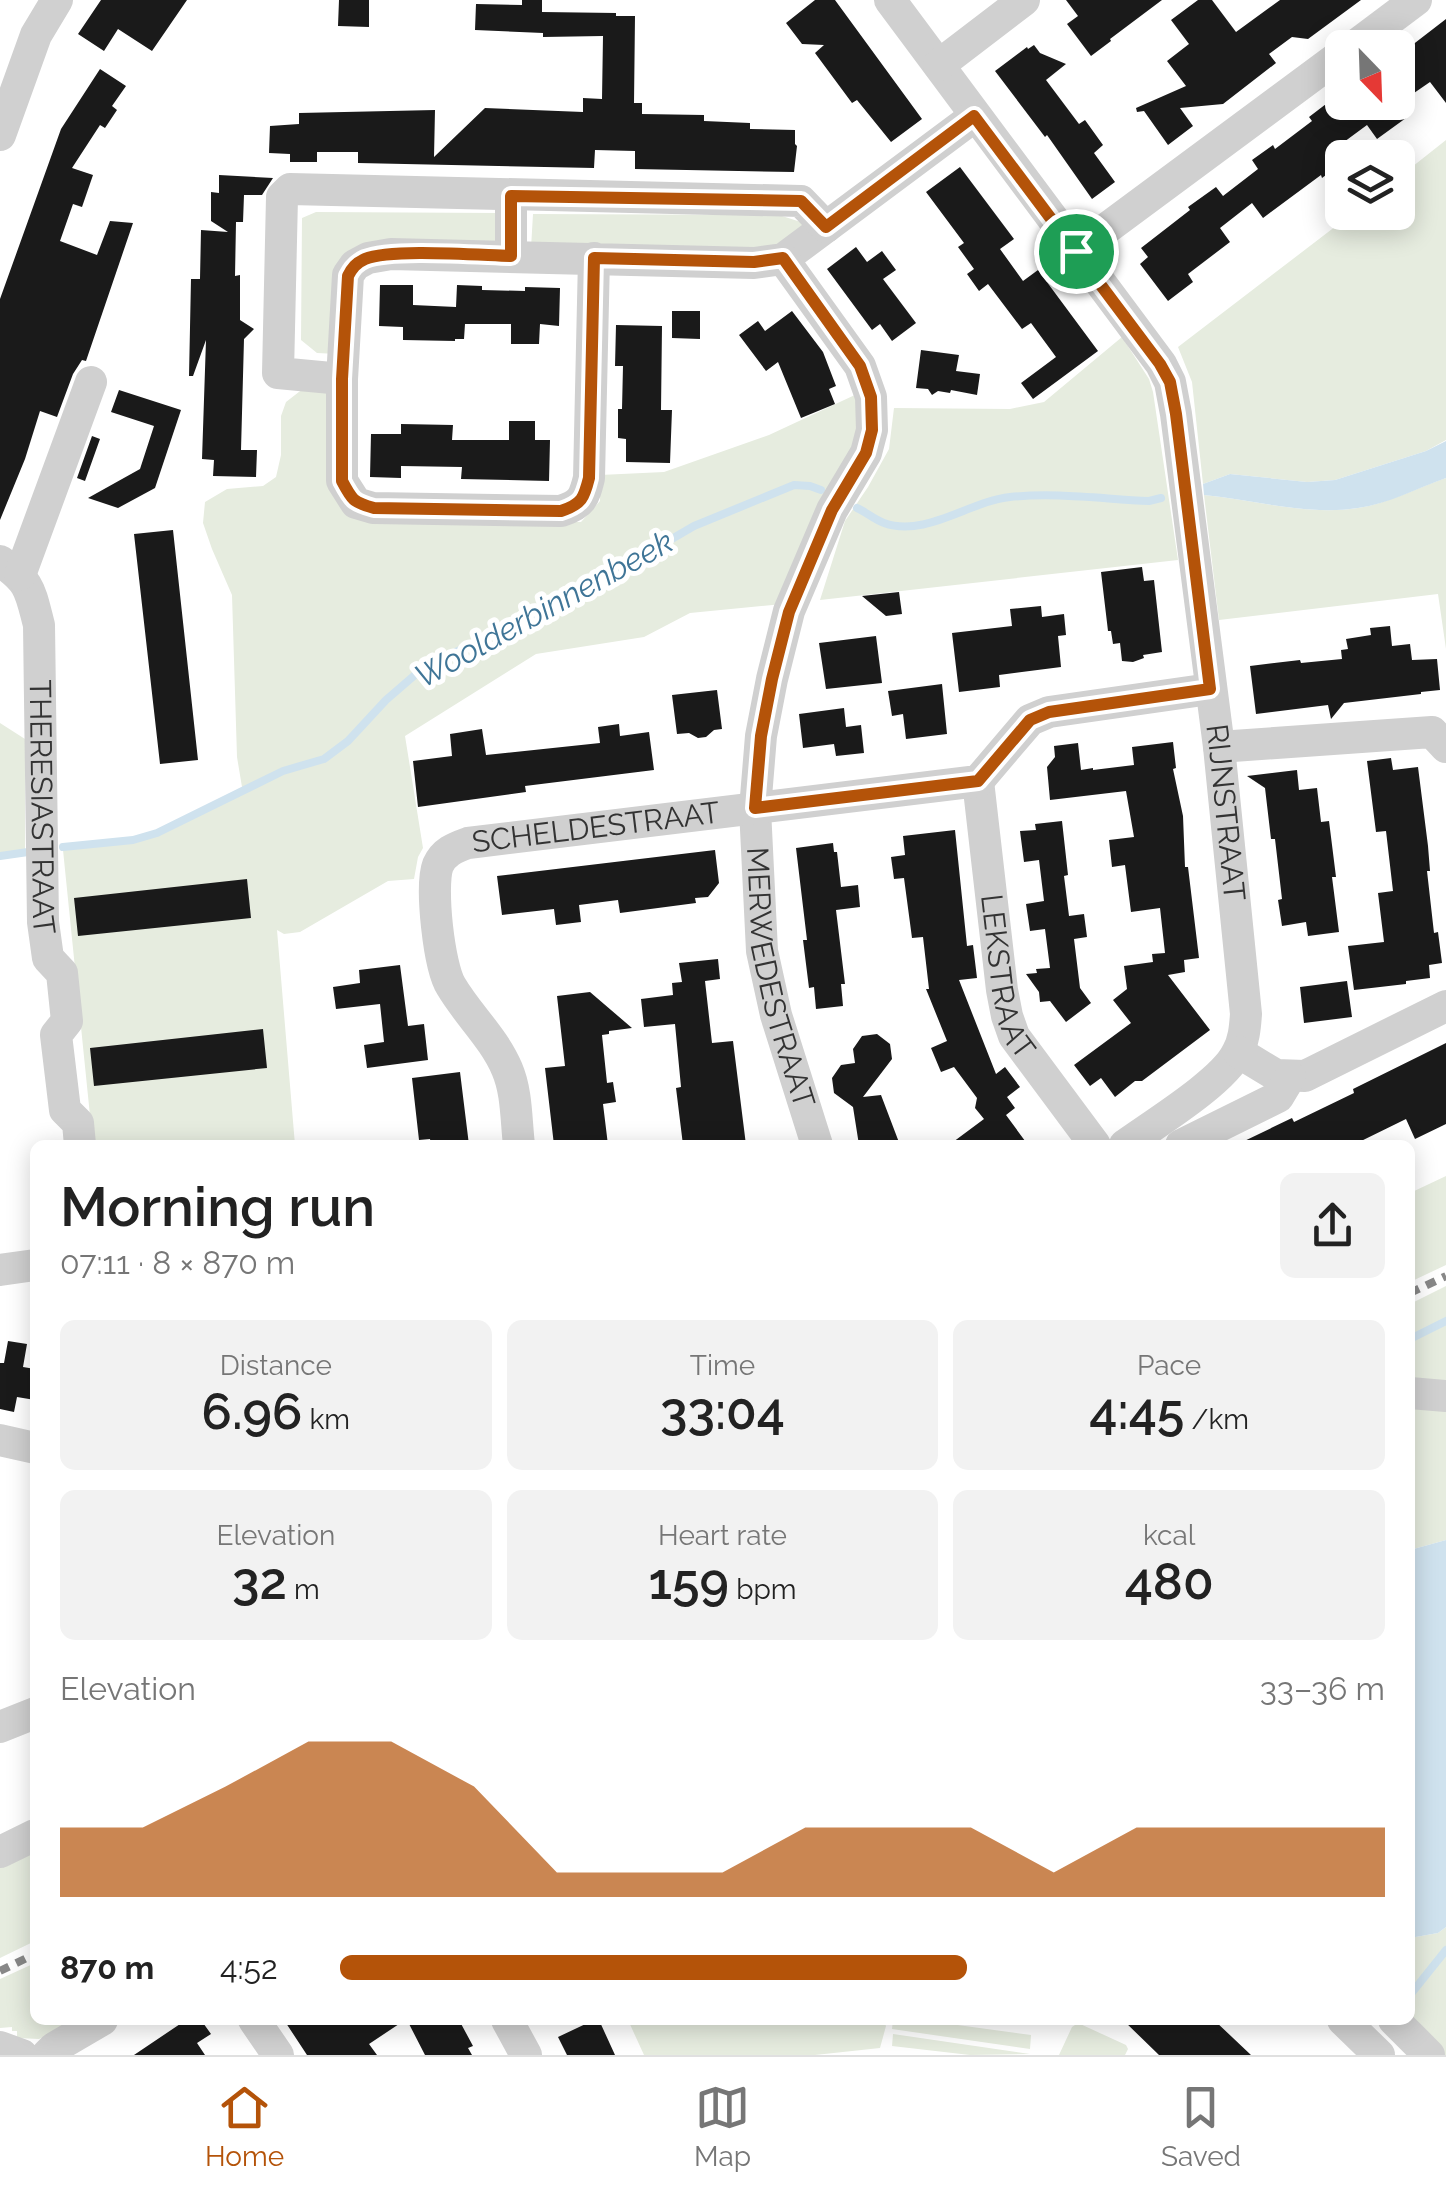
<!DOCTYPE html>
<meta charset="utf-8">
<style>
:root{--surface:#fff;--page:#f2f2f2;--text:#222;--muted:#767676;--line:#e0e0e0;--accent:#b45309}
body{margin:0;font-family:Raleway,sans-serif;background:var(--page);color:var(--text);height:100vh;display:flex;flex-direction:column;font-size:38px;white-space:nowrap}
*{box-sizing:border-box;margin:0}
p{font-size:32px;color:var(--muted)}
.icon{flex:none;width:55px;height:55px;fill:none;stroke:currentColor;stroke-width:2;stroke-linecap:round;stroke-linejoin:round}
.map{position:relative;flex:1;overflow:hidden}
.panel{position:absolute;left:30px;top:1140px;width:1385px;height:885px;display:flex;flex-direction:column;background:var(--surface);border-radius:15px;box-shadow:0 5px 25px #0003}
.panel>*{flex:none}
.needle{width:65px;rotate:157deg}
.buttons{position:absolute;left:1325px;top:30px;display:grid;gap:20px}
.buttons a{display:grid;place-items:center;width:90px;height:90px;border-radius:15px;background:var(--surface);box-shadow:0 5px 25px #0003;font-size:50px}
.pin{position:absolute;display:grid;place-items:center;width:85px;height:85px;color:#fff;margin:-42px;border:5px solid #fff;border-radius:50%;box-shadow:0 2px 10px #0007}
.round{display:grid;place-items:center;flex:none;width:105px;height:105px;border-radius:15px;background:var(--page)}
.overview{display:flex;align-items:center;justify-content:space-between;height:170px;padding:0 30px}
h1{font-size:55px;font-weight:600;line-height:75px}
.figures{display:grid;grid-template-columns:repeat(3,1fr);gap:15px;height:170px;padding:10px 30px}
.figures div{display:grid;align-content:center;border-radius:15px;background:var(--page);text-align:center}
.figures b{font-size:50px;font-weight:600}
.figures small{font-size:28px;font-weight:400}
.figures p{font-size:28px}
.chart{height:280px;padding:20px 30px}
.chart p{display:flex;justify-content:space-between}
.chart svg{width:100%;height:180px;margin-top:10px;fill:var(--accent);opacity:.7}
ul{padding:0 30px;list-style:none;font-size:32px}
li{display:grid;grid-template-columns:160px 120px 1fr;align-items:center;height:75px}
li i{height:25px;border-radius:12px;background:var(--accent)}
.tabs{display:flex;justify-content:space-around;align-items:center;height:140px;border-top:2px solid var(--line);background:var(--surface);font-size:28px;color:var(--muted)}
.tabs a{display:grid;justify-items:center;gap:5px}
.tabs .on{color:var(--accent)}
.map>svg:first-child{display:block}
.green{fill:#e6ecdf}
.water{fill:#cfe2ee}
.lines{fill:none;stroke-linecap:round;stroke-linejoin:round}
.stream{stroke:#cfe2ee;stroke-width:8}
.building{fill:#1a1a1a}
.minor{stroke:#d0d0d0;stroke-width:32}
.rail{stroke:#888;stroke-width:8;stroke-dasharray:10 8;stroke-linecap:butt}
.route-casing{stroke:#fff;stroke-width:20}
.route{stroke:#b45309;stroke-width:12}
.labels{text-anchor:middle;stroke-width:10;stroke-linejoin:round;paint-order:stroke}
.street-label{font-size:30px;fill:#333;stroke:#fff}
.water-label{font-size:32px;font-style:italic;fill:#3f7597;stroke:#fff}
</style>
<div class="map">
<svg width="1446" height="2055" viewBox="0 0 1446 2055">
<rect width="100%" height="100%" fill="#fff"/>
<path class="green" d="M1446,140V440L1426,451L1335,480L1307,482L1230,474L1203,484L1192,382L1178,347L1353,213L1398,212V178Z
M316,212L499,213L496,247L355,254L337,354L317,353L301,340L302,218Z
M533,214L779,215L807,224L768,250L531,248Z
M1122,337L1149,379L1153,392L1178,560L820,600L845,521L868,487L889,449L894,408L1010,409L1044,402Z
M337,387L356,518L581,522L600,501V475L664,472L769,435L857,394L859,451L783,604L690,613L644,637L536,654L405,736L423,848L418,857L414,879L388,881L300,932L284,934L277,930L295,1145H93L63,850L138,840L243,793L237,757L232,595L212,549L203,523L205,502L227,489L263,486L276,477L281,455V416L286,402L304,388Z
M1446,478V649L1438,594L1219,620L1204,495C1255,500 1307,516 1358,508C1386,504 1419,487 1446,478Z
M0,723L25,739V852L0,856Z
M1446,1176V1265L1410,1282V1193Z
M1446,1286V1387L1410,1384V1304Z
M1410,1400L1446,1404V1540L1410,1550Z
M35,1850V1941L0,1958V1867Z
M1446,1927V2055H1442L1410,2020V1938L1438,1933Z
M35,1963V2020H82L39,2039L17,2038V2031H12V2027L0,2028V1979Z
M628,2020H883L886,2026L880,2048L815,2055H644Z
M893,2020H921L1031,2035L1030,2049L892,2029Z
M1078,2023L1126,2045L1128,2049L1125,2055H1059L1072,2027Z
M893,2034L1030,2054L970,2055L892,2046Z"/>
<path class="water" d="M1446,441V478C1418,488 1388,504 1358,508C1307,516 1255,500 1204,495L1203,484L1230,474L1307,482L1335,480L1426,451Z
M1446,1540V1927L1438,1933L1410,1938V1550Z"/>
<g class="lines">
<path class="stream" d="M857,508C866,512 875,520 884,523C925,538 970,501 1010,497C1056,492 1103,499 1149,501L1161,498
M63,847L133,840L157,833L283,771L324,759L348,741L386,700L423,668L591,586L694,526L794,485L810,486L821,490
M0,856L28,852
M1410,1339L1446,1321
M1410,1995L1446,1950"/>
</g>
<path class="building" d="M101,0H187L152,51L118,29L104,51L78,34Z
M339,0H369V27L338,26Z
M522,0H542V12L616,13V16H635L634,103H642V114L704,115V121L750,123V129L795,130V144L797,146L794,172L635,169V151L595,150L594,168L358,163V152H317V162H290V154L269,153L270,126L299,124V113L435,110L434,157L485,108L583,112V98L602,99L603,36L543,37V33L475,30L476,4L522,5Z
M815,0H835L922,119L891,142L857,100L852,103L815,53L824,45L802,44L786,23Z
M1066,0H1162L1110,39L1111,41L1091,56L1067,24L1078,16Z
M1198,0H1212L1236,32L1280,0H1361L1308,39L1292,37L1269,54L1276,63L1223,104L1180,108L1193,126L1168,145L1144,111L1137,112L1136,108L1186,86L1167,61L1189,44L1171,20Z
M1446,19V103L1430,82L1398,104V56Z
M1034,45L1040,53L1066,64L1046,80L1079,124L1085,120L1103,145L1094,153L1115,182L1092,199L1047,135L1045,137L995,71L1027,47L1028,49Z
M100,69L126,86L112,106L117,110L105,128L100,125L72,168L93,175L82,207L73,204L60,241L97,255L110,221L133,223L86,361L82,360L73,374L57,417L40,411L25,459L0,520V299L61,129Z
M1336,102H1397L1395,104L1406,118L1377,139L1367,125L1329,153L1338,166L1322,178L1321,175L1263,218L1252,203L1220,228L1230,242L1188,274L1193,282L1168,301L1140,264L1148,257L1141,248L1190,210L1188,207L1216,187L1223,196L1258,169L1252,160L1273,145L1275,149L1312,121L1309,117L1326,104L1329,108Z
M960,167L1014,239L1000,249L1023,281L1038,270L1098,351L1033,399L1021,383L1056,357L1031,323L1022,329L988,284L979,291L967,274L974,269L958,247L964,243L926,192Z
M219,175L273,178L262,195H244L243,222H236L235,276L240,275V320L254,329L244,339L241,450H257L256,477L213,476L214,460L202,459L206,340L193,376H189L191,279H200L201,230L228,232L211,221V192L219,193Z
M856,247L867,262L882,251L896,270L883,279L916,323L892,341L880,324L872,330L827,269Z
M380,285H413V305L456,307L457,285L482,286V290L525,291V287L560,288L559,326L540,324L539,344H511V324H465L464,339H455V341L403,340V327L379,326Z
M672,311H700V339L672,338Z
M792,311L823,352L836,386L829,389L835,404L801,418L778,362L766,371L739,335L758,321L765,331Z
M616,325L662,326L661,410H672L670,463L626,462V439L618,438V409H622L623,366H615Z
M921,350L959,355L956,371L980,374L977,395L951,390L950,393L938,391L932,395L928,389L916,388Z
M119,390L181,410L155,488L118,508L88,498L140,469L154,426L111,412Z
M509,421H535V440H550L549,481L461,479L462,467L401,466V478L370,477L371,434H401V424L453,425L452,440H509Z
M92,436L100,439L85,481L77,478Z
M173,530L198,760L160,764L134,534Z
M1142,567L1144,581L1154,580L1162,652L1143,655L1144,658L1133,662L1122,661L1120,643L1113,644L1111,631H1108L1101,572Z
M899,592L902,614L886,616L862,596Z
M1041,606L1042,617L1064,614L1066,635L1058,636L1061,667L999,675L1000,687L959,692L952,633L1012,626L1010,609Z
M1390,626L1392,646L1410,644L1412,660L1437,659L1440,690L1421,692V694L1344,703L1331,719L1328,705L1256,714L1250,666L1300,660L1301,663L1342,659L1341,650L1348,649L1346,639L1371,635L1370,628Z
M876,636L882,683L826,689L819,643Z
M942,684L947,734L906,739L903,714L892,716L888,691Z
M717,690L722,729L714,730L706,737L698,738L689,733L677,734L672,695Z
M844,708L846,727L861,725L864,753L836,756L834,744L803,748L799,714Z
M619,724L620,736L649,732L654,770L525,786L526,792L418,807L413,761L452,756L450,734L482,729L486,755L600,743L598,727Z
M1173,742L1176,768L1173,769L1183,816L1185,867H1188L1199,958L1184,960L1185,972L1168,975L1210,1030L1142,1081H1135L1115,1097L1101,1078L1090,1086L1074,1065L1131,1023L1113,1000L1127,989L1124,966L1153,962L1152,954L1165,953L1160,908L1131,912L1125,865L1112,867L1109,840L1134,837L1126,791L1050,800L1047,767L1055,757L1054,746L1078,743L1081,770L1093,768V770L1134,765L1132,747Z
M1391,758L1393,770L1418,767L1428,846L1430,871H1427L1434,933L1438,932L1442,963L1429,965L1430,978L1406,981V984L1354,990L1348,946L1384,942L1378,893L1393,891L1386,831L1376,832L1367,761Z
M1297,770L1299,790L1317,788L1321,822L1329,821L1336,877H1332L1339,932L1308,936L1306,922L1282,926L1278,900L1282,899L1275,839H1271L1265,788L1247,776Z
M1062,821L1068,875L1064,876L1069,916L1084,914L1087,937L1074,939L1080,988L1091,1003L1066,1022L1050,1001L1040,1002L1039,992L1026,974L1037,973L1036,969L1050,968L1045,929L1030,931L1026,904L1044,901L1039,860L1024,862L1020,831L1036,830L1035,824Z
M955,830L967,946L973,945L977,978L959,980L996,1074L1005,1067L1020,1087L1007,1097L1015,1108L1006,1115L1028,1145H949L984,1119L975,1108L977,1098L954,1067L941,1072L931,1048L947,1041L926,989H929L923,937L912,938L904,878L894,879L891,857L905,855L903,836Z
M833,843L834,852H837L841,887L858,885L860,907L836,910L845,984H841L843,1006L816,1009L814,987L809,988L803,940H807L796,848Z
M715,850L719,883L708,897L695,898L696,903L620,913L618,900L579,905L581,922L556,925L554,909L502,915L497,876Z
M247,879L251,918L78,936L74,898Z
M718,959L720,979L705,981L712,1043L733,1041L746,1145H683L676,1088L681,1087L675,1024L644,1027L641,999L673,995L672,983L682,982L679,963Z
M400,965L408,1026L424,1024L428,1060L367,1068L364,1045L384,1042L380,1004L336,1009L333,987L360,983L359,970Z
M1347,981L1352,1017L1304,1023L1300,987Z
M590,992L632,1028L609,1031V1034L602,1035L607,1083L613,1082L616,1102L603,1104L608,1145H554L545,1068L565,1066L557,996Z
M263,1029L267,1068L94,1086L90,1048Z
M877,1034L890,1044L892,1059L863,1097L881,1095L900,1145H859L853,1107L834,1093L832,1078L841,1065L855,1063L853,1049L862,1036Z
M1446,1043V1124L1415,1139L1406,1119L1353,1145H1236L1292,1118L1294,1122L1354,1093L1353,1089Z
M460,1072L469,1145H431L430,1139L419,1140L412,1078Z
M8,1341L27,1344L23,1367L35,1369V1400L17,1397L14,1412L0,1409V1363H4Z
M186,2020H201L211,2034L197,2043L205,2055H134Z
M284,2020H405L369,2044L377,2055H307Z
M407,2020H459L473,2046L468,2048L472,2055H425Z
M594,2020H599L615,2055H567L558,2037Z
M1123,2020H1214L1251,2055H1159Z"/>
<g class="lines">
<g class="minor">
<path id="s1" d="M890,0L1161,364L1170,382L1176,414L1219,747L1246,1014C1245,1028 1244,1041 1237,1053C1223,1082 1154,1124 1125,1145"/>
<path d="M1352,48L1416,0"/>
<path d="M939,65L1024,0"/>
<path d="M0,135L36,35L57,0"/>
<path d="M1076,251L1342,54"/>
<path d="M511,256V196"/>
<path d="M594,258L589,478C584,498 582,504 561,511L373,508L356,503L342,481V379L348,275L355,265L368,258L391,254L754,263L783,259L975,116"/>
<path id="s2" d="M783,259L860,366L871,397L872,430L866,453L832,510L789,611L772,679L761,736L755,809L762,951L776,1015L817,1145"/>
<path d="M342,379L278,373L282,197L290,189L801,201L826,227"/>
<path id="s3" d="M0,561C31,582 30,591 39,625L43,922L48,958L62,973L67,1021L56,1035L65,1110L78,1123L80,1145"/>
<path d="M20,575L91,382"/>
<path d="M1219,747L1432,732L1446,747"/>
<path id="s4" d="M978,781L1002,990L1007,1016L1014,1036L1095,1145"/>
<path d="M1238,1052L1276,1075L1305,1076L1446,1006"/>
<path id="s5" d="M519,1145C516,1120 517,1092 507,1069C494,1038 468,1015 451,986C439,967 430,886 438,865C444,852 454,848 468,843L978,781L1030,720L1049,712L1210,689"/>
<path d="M1181,1145L1278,1097L1290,1077"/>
<path d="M0,1270L35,1265"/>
<path d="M1410,1393L1446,1396"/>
<path d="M0,1440L35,1448"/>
<path d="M0,1727L35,1713"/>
<path d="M0,1852L35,1835"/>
<path d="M254,2020L278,2055"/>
<path d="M507,2020L526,2055"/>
<path d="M1343,2020L1379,2055"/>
<path d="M1394,2020L1429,2055"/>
<path d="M0,2047L22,2055"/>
<path d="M47,2055L54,2048L102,2020"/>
</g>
<path class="rail" d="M1410,1293L1446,1276
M0,1971L35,1954"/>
</g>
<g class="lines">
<defs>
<path id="route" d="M974,116L1160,364L1170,382L1176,414L1210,689L1049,712L1030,720L978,781L755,808L761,736L772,679L789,612L832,510L866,453L872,430L871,397L860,366L783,258L754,262L594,258L589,478C584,498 582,504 561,511L374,508C353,502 352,500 342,481V379L348,276C352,268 356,263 365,259C391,248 478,255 511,256V196L801,201L826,227Z"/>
</defs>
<use href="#route" class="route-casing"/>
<use href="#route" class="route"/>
</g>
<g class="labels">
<g class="street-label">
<text dy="10" stroke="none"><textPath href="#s3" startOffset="260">THERESIASTRAAT</textPath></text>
<text dy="10" stroke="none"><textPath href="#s1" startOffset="908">RIJNSTRAAT</textPath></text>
<text dy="10" stroke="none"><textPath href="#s5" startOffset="468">SCHELDESTRAAT</textPath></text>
<text dy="10" stroke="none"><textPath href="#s4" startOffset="198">LEKSTRAAT</textPath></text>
<text dy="10" stroke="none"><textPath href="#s2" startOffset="770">MERWEDESTRAAT</textPath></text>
</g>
<g class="water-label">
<text transform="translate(544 609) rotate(-29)" y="11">Woolderbinnenbeek</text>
</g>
</g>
</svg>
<div class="buttons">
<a><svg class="needle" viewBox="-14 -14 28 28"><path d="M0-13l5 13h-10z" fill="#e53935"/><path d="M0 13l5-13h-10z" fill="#767676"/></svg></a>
<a><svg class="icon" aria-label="layers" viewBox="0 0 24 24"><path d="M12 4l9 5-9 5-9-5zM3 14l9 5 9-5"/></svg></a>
</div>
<div class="pin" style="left:1076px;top:251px;background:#1e9e55"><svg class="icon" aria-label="arrive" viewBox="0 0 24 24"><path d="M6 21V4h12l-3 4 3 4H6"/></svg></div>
<section class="panel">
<div class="overview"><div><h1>Morning run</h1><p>07:11 · 8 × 870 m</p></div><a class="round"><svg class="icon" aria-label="share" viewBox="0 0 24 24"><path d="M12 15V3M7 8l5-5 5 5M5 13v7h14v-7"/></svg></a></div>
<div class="figures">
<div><p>Distance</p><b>6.96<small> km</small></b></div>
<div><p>Time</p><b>33:04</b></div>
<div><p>Pace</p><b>4:45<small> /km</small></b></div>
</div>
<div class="figures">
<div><p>Elevation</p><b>32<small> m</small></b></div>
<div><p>Heart rate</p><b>159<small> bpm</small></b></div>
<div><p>kcal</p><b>480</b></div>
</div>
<div class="chart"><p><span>Elevation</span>33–36 m</p>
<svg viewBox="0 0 160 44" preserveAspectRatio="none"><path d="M0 44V27L10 27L20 17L30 6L40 6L50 17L60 38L70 38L80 38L90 27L100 27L110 27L120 38L130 27L140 27L150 27L160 27V44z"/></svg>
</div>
<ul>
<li><b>870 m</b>4:52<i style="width:60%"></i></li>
</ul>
</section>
</div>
<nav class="tabs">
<a class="on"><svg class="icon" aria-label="home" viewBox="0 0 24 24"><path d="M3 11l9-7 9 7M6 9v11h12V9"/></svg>Home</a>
<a><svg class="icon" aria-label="map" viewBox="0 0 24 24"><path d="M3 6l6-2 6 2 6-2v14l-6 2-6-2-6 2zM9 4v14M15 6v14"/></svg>Map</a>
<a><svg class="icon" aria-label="saved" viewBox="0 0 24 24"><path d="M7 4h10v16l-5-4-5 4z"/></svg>Saved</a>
</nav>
